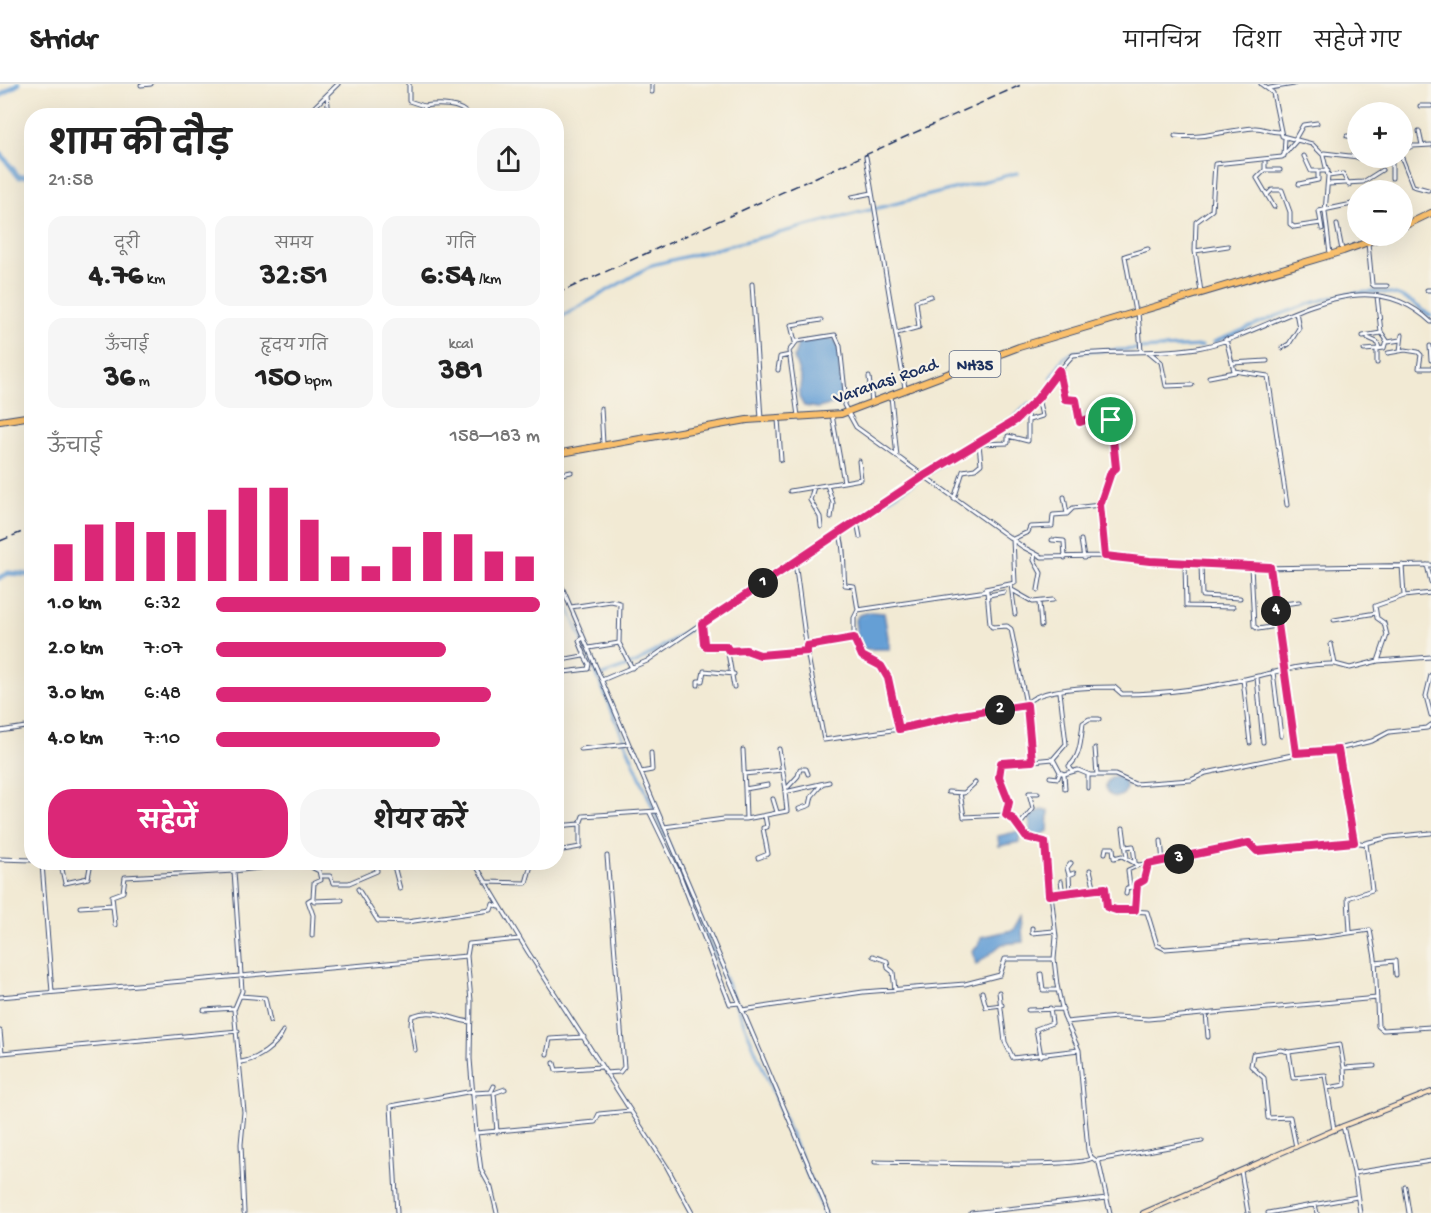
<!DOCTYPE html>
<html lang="hi">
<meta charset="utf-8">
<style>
:root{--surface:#fff;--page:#f6f6f6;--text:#222;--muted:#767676;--line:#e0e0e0;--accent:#db2777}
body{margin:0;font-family:"Gochi Hand","Playpen Sans Deva",sans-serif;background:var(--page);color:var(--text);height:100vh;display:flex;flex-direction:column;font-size:22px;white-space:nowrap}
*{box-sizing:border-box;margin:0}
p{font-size:20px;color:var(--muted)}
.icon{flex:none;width:33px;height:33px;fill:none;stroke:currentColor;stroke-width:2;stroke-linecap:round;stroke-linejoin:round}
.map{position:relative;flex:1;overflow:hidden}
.panel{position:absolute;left:24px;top:24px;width:540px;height:762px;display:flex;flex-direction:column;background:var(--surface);border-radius:24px;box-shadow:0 6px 24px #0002}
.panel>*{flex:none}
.tools{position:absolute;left:1347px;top:18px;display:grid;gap:12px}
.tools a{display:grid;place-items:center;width:66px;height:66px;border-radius:50%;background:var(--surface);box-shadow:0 6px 24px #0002;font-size:30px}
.pin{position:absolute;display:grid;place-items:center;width:51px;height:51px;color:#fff;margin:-26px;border:3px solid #fff;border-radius:50%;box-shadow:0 2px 6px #0007}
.km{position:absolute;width:30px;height:30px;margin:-15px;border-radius:50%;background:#222;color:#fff;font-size:16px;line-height:30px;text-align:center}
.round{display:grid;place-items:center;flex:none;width:63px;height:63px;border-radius:24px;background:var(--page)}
.summary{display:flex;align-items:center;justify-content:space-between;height:102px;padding:0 24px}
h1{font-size:33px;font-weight:700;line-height:45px}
.metrics{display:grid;grid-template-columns:repeat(3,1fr);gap:9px;height:102px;padding:6px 24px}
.metrics div{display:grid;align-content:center;border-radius:15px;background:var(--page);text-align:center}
.metrics b{font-size:30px;font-weight:700}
.metrics small{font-size:16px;font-weight:400}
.metrics p{font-size:16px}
.chart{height:168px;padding:12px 24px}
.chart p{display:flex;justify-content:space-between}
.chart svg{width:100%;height:108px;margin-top:6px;stroke:var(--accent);stroke-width:6}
.action{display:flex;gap:12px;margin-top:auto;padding:12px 24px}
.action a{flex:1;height:69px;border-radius:24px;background:var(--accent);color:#fff;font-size:24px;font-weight:700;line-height:69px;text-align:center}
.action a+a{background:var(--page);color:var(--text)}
ul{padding:0 24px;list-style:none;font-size:20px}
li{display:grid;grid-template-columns:96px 72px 1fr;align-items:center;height:45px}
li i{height:15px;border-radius:8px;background:var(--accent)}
header{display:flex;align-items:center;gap:36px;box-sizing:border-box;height:84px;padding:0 30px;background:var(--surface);border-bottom:2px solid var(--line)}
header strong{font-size:28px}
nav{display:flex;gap:33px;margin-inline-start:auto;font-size:21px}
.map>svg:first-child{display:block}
.water{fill:#659fd5;stroke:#40679a;stroke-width:1.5}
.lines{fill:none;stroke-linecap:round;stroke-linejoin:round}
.canal{stroke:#659fd5;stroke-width:3}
.river{stroke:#659fd5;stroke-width:5}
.street-casing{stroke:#3b4b70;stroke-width:5}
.secondary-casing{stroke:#3b4b70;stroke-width:6}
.highway-casing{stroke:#3b4b70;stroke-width:8}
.street{stroke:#fff;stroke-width:3}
.secondary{stroke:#fde5c4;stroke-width:4}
.highway{stroke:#f9bf6c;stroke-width:6}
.rail{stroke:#1b2f5e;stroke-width:1.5;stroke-dasharray:9 4.5;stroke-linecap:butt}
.route-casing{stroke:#fff;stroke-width:12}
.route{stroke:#db2777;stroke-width:8}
.labels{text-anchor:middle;stroke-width:4.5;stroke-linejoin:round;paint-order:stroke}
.shield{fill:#f7f3e8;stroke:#5d6a87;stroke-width:1.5}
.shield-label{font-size:16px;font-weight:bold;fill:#1b2f5e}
.street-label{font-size:18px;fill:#1b2f5e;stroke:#f7f3e8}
</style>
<header>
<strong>Stridr</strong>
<nav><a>मानचित्र</a><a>दिशा</a><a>सहेजे गए</a></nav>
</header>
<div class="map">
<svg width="1431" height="1129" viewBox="0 0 1431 1129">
<rect width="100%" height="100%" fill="#f7f3e8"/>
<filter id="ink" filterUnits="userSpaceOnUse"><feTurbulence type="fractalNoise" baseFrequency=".0167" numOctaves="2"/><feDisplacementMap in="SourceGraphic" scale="12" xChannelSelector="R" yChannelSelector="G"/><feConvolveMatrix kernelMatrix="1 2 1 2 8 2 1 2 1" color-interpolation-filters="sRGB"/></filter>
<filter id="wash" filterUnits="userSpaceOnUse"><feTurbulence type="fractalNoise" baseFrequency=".008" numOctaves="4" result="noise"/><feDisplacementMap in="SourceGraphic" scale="24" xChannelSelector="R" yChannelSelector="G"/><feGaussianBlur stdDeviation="1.35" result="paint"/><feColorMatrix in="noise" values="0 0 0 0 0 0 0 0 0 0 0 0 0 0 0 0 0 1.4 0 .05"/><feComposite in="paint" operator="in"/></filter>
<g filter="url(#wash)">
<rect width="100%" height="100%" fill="#f2ead4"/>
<path class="water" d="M822,254L835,256L839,267L842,318L818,324L804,322L799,313L801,295L794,274L798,259Z
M870,528L884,529L890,565H864L857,552L855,536L859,531Z
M1106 703a10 10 0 1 1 20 0a10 10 0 1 1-20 0Z
M1041,726L1049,727L1048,747L1037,753L1030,751V732Z
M1020,747L1019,758L999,762L998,752Z
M1021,832L1023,858L1002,860L976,881L973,867L979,861L981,853L1013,846Z"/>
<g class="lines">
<path class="canal" d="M556,236L652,181L1017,89
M1214,258C1263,239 1353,191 1404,214C1414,218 1423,227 1431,232
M1051,294L1064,273L1073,268L1202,262
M556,494L824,1129
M723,523L1015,333L1029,319
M600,592L638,578L721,525"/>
<path class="river" d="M0,12L18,0
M89,32L93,24L114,32
M0,69L19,93L32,91
M0,494L8,489L32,491"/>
</g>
</g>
<g filter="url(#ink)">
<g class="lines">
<defs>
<path id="street" d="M409,0V17L424,22L426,32
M652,0V8
M1261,0L1273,9L1282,52L1312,60L1323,71L1328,92L1325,128L1330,170
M141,1L151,0
M1270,4L1294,0
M327,11L329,32
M424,22C437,20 461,19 469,32
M1420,22H1431
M305,32L338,0
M1419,47L1422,61
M1175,52C1202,55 1227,46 1254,44C1263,43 1270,49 1281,48
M1347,52L1358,53
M1295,55L1303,41L1317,39
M1402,66L1413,62L1431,61
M1324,69L1358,73
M1284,72L1285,54
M1304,72L1311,87H1328
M866,73L905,304
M1356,73L1358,63
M1359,74H1374
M1402,74L1413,102L1428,106
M1265,75V86L1257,94L1274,123
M1265,86H1280
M1328,92L1343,90L1349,101
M1392,94V74
M1299,100L1318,96V88
M1328,100L1363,98L1382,86
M1267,111L1272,106H1282L1290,128V140L1294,143L1321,139
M852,113L872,109
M1337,141L1342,166
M1322,145L1319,127L1352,120
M1368,159L1372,200L1374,202H1387
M1195,167L1228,162
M752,200L761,335
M1427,206H1431
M1201,208L1195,167L1196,138L1212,126L1215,80L1282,73L1297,56
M1377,212L1381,248L1388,258L1400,256
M1135,228L1125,172L1148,165
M1138,228L1141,268
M897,249L919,243L916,217L931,212
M1363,252L1381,249
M1368,254L1377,258L1379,264
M1226,255L1234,287L1268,292L1287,421
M795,258L791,241L821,236
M1430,262L1431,276
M1282,264L1289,260L1299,244L1296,228
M1364,266L1377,265
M1400,267L1402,251
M1149,268L1161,278L1166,302L1192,301
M1388,269L1405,266L1418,268L1421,271L1419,284H1431
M1232,279L1267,277
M1377,279V265L1384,264L1386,257
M778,286L780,273L790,271
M1059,288L1066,316L1075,315L1080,337L1096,332H1108L1111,336L1116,384L1111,388L1100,421L1105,472
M869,293L872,318
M1209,293L1235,288
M891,312L897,373
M601,324L603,360
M1025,327L1029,336L1042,332L1038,314
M798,332L789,267L797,257L835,251L840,262L845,308L844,321L856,343L1023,463L1042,473L1105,472L1256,484L1431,481
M778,335L781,376
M978,360L1008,359V352L1028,357V335
M556,381L562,390L571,388
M844,398L861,395L859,377
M827,401L833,419L831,434
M814,403L810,416L820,433L821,443
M790,407L844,398L832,331
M1064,413L1067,430
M954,415L963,387L975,385L981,380L979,360
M857,437L860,453
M839,449C845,460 843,486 845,501L854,502L858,526L987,507L990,540L992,543L1007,542L1011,545L1026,620C1040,603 1093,603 1114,603L1122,610C1167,610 1214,603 1258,592C1284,586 1308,579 1335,580L1331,560
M1052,456L1064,457L1065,474
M1081,456L1084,474
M1035,470L1034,476L1041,489L1038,506
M1185,479L1186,522L1233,523
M1201,479L1202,512L1240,514
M1402,481L1404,512
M1427,481L1431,498
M1251,482L1254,542L1258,545L1277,542
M1270,482L1296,669L1338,666L1353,754L1354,758L1366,760L1372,806L1348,814L1350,847
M556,489L829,1129
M1011,501L1015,530
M985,505L1015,499L1013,455L1028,448L1030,443L1052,442L1053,431L1067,430L1073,424L1100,421
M1012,506L1033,518L1053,516
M1431,509L1404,512L1375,522L1377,534L1384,539L1387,551L1378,577L1431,573
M989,511L1004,508
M1039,518L1041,542
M1275,521L1299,518
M571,523L611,517L620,519L619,559
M1334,536L1376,529
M854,554L862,571L881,582L888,594L899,645
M808,562L854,554V534L858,526
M589,564L619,559L632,584
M729,567L746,565L760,571L807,567
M556,577L583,572L584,569L579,557L583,554
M1335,580L1350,584L1378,577
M1273,588L1281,652
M556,589L588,585L589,580L584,571
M1431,591L1426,612L1431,631
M1257,593L1263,658
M1243,595L1250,659
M602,596L647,577L702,539
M698,601V597H702L704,587L734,590
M734,603L727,563L706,562L702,539L795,478
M0,647L32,642
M1095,664L1097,691
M581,665L629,660
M779,665L786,706
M1338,665L1372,657L1389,648L1427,644L1431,641
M743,666L745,705
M1053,675L1066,660L1060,608
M1032,677L1053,675L1060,688L1064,690L1078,686L1090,691H1115L1135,700L1191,696L1206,689L1297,670
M1072,687L1069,682C1081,673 1081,653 1083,639L1089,635H1099
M641,688L652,686L651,669
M744,690L782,686
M1064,690L1065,705
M1088,691V704
M1050,693L1058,694L1060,688
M788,703L798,692L800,685H806L808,690
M948,708L964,709L975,699
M960,709L964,733L1006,731L1009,718L999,693L1001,679L1029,678L1033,674L1027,621L961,631L899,645L824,656L807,567L795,478L924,392L1016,336L1073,271C1114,265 1156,271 1197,264C1274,251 1358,169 1431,238
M773,715L777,728
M799,725L810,721L812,712L822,700
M650,729L679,789L730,920L739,919
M1006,731L1013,735L1026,753L1045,758L1056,853L1054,875L1057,901L1064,933L1079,966L1088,1066L1090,1072L1099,1079L1110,1129
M746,735L745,705L768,701
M556,742L580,740L583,732L657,727
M664,743L724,735H746L787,727L785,708L829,698
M1018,743L1033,724L1029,709H1038
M1123,744L1127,774
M1161,757L1163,778
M1365,759L1390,753L1431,749
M556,761H557
M1126,763L1133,762L1135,778
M563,766L580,763V740
M1105,769L1106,764H1113L1114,774L1122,772L1138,781L1146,780
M758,774L768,770L763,744L767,743L765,732
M0,775L32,776
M121,778V779
M312,778L313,784L319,787L321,796L314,799L313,814L308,817L313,831L312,852
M393,778L400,805
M474,778L528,868L667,1083L692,1129
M1090,786L1095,806
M234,787L241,891
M1069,791L1067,784L1071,779
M321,792H330L333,799H349L377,787L376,779
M1061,797L1063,810
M485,798L526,799L531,781L536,778
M1130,803L1128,786L1137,782
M358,805L378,837L407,838L491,826L493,820L499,823
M1070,809L1069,791L1074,789
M1126,810L1127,804L1137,802
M1049,811L1105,804L1107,823L1116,826L1147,828L1157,861L1165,865L1321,853L1370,846L1375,874L1378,942L1383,946L1431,943
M313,815L314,817L342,816
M80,823L113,821
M1135,826L1137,800L1144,796L1149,779L1249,758L1257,767L1354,758
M115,841L112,812L123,808L125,793L234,787L307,778
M1032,844V849L1054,847
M467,872L469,860L520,855
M873,872L887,877L888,884L893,888L895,906
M1375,879L1395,877L1396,891
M1041,890L1043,906H1058
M241,892L242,907L234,926L244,1028L241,1060L244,1129
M52,908L42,780L61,781L65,799L88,794L91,778
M982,908L986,923L1002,921
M999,908L1005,958L1013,974L1079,966
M240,912L265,914L270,937
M0,913L467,872L471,917L470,975L476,1049L595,1038L599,1030L630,1027
M204,926L235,924
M742,926L863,908L965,900L1000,891L1005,875H1054
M1028,926L1063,925
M1206,929L1208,953
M1066,938L1116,933L1148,935L1377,914
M0,947L2,969
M415,966L411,940L412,932C437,923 449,936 471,938
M1289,968L1340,961L1344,984
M2,969L238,947
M547,970L550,955L584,953
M1041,972L1036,945L1052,939L1050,924
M241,978C257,976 276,963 283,947
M554,979L556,986L601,983
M605,989L620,988L624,983L607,772
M1327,1004L1345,1001L1344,984L1374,982
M474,1009L491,1008L494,1002
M1343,1042L1354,1089L1360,1129
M497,1048L494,1009L505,1005
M476,1049L481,1086L491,1104L497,1129
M1296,1063L1290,1033L1268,1034L1264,994L1251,982L1253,970L1281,966L1289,968L1293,994L1325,991L1334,1046
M1098,1076L1202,1057
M875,1078C903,1078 1081,1085 1092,1074
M1241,1087L1248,1129
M1354,1089L1431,1077
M1405,1103L1409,1129
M1315,1121L1317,1129
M397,1129L391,1022L473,1007
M971,1129L1107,1114
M1268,1129L1357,1113"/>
<path id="secondary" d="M1143,1129L1343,1042L1431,1008"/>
<path id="highway" d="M1402,143L1431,129
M0,337L32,332
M556,370L747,336L841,330L1019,263L1343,167L1385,152"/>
</defs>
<use href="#street" class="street-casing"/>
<use href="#secondary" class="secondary-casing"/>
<use href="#highway" class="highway-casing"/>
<use href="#street" class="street"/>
<use href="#secondary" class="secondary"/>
<use href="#highway" class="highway"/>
<path class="rail" d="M556,210L1023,0
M0,457L32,444"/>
</g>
</g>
<g class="lines" filter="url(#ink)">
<defs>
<path id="route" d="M1059,286L1065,315L1076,316L1080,338L1096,332H1108L1111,336L1116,384L1111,388L1100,421L1105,472L1150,477L1270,483L1296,669L1338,666L1354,758L1257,767L1249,759L1148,780L1144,796L1137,800L1135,826H1116L1107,823L1105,804L1049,811L1045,758L1026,753L1013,735L1006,731L1009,718L999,693L1001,679L1032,677L1027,621L961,631L899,645L888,594L881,582L862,572L854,554L807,562V567L760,571L746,566L729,567L726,562H706L704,559L702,540L924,392L1016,336L1038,314Z"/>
</defs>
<use href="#route" class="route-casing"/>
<use href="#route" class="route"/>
</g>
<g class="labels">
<rect class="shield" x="949.5" y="267" width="51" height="26" rx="4.5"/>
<g class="shield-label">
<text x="975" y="286">NH35</text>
</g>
<g class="street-label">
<text transform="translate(885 296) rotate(-19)" y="6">Varanasi Road</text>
</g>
</g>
</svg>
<div class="tools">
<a>+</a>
<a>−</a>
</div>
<div class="pin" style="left:1111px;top:336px;background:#1e9e55"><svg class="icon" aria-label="arrive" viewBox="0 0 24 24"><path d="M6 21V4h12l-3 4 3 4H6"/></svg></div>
<b class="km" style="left:763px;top:499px">1</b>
<b class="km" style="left:1000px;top:626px">2</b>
<b class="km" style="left:1179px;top:775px">3</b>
<b class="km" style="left:1276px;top:527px">4</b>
<section class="panel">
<div class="summary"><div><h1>शाम की दौड़</h1><p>21:58</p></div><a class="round"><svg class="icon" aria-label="share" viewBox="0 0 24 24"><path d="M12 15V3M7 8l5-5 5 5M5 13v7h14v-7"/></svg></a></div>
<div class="metrics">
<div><p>दूरी</p><b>4.76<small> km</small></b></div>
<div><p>समय</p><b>32:51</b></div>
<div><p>गति</p><b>6:54<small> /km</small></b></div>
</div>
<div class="metrics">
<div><p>ऊँचाई</p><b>36<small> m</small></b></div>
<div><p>हृदय गति</p><b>150<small> bpm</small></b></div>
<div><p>kcal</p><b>381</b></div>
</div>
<div class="chart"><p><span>ऊँचाई</span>158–183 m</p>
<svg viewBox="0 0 160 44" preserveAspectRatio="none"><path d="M5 44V29M15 44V21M25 44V20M35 44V24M45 44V24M55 44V15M65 44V6M75 44V6M85 44V19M95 44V34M105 44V38M115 44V30M125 44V24M135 44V25M145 44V32M155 44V34"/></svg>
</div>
<ul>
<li><b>1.0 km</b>6:32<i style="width:100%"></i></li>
<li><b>2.0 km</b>7:07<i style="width:71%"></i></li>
<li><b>3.0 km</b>6:48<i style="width:85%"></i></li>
<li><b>4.0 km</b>7:10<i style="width:69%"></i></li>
</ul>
<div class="action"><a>सहेजें</a><a>शेयर करें</a></div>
</section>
</div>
